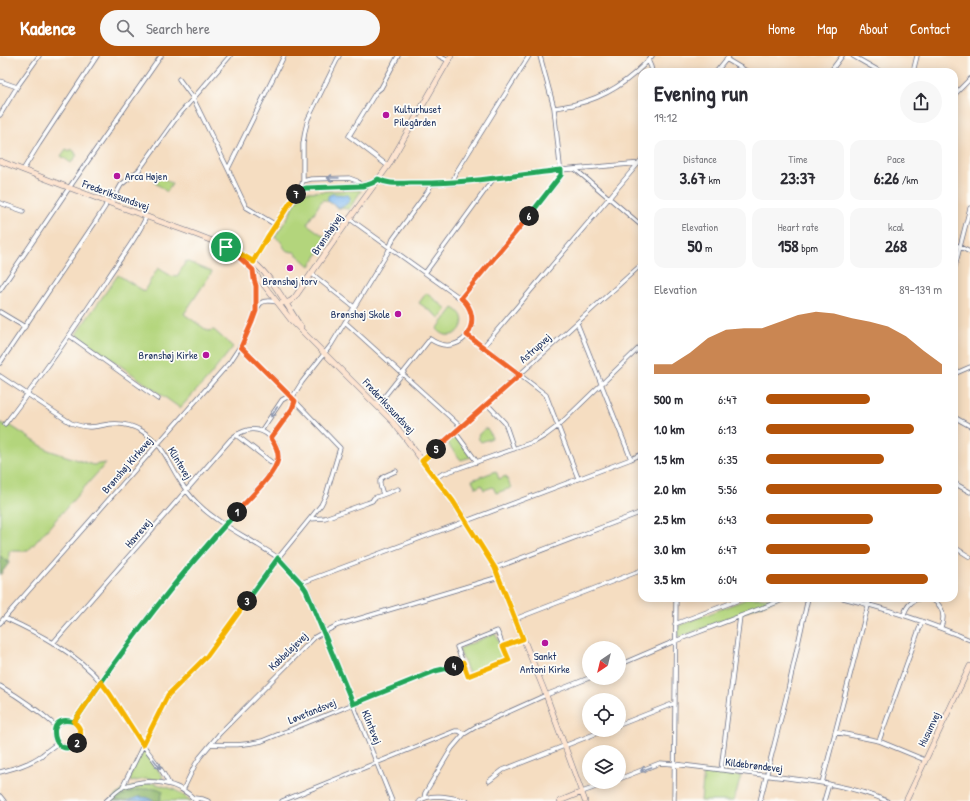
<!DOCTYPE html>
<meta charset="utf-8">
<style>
:root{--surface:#fff;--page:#f7f7f7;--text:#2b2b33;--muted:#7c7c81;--accent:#b45309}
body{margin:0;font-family:"Patrick Hand",sans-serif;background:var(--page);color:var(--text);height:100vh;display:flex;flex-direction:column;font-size:15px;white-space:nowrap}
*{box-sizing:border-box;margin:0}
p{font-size:13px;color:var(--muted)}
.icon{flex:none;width:22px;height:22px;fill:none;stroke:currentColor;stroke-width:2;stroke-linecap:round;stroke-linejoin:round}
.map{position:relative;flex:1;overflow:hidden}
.details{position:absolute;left:638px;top:12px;width:320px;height:534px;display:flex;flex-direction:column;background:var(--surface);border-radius:12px;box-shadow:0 2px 10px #0003}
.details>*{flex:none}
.needle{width:26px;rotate:215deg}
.buttons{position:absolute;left:582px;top:585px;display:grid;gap:8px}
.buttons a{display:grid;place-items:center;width:44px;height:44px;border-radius:50%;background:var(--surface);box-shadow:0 2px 10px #0003;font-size:20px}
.pin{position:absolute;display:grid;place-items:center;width:34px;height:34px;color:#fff;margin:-17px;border:2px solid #fff;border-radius:50%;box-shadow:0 1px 4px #0007}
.km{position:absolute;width:20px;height:20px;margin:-10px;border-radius:50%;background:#222;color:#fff;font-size:11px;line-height:20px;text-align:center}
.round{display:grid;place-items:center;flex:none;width:42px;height:42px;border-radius:21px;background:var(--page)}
.summary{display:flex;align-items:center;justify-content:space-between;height:68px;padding:0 16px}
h1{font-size:22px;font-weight:700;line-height:30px}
.figures{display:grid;grid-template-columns:repeat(3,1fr);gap:6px;height:68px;padding:4px 16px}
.figures div{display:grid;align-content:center;border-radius:10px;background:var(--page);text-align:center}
.figures b{font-size:17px;font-weight:700}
.figures small{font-size:11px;font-weight:400}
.figures p{font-size:11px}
.chart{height:112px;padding:8px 16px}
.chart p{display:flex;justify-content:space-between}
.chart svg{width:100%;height:72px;margin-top:4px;fill:var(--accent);opacity:.7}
ul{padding:0 16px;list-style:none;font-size:13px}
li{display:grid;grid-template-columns:64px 48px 1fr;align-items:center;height:30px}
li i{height:10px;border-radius:5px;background:var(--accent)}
header{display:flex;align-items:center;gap:24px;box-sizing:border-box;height:56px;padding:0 20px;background:var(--accent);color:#fff}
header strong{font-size:19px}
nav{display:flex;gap:22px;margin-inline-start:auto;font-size:14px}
.search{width:280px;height:36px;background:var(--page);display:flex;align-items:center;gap:10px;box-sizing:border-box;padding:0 14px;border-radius:22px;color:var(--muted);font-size:15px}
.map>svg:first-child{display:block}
.green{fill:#b3d57c;stroke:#67826d}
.forest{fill:#8eb66c;stroke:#547265}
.water{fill:#7eb7ef;stroke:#4c73a6}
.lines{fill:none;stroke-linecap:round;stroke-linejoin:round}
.street-casing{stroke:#676c81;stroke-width:5}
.secondary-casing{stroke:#676c81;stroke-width:6}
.street{stroke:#fff;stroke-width:3.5}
.secondary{stroke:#fde4d0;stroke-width:5}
.oneway{stroke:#8d97ae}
.split-1-casing{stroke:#fff;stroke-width:8}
.split-2-casing{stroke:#fff;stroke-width:8}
.split-3-casing{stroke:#fff;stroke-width:8}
.split-4-casing{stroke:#fff;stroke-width:8}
.split-5-casing{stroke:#fff;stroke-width:8}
.split-6-casing{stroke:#fff;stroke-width:8}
.split-7-casing{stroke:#fff;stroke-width:8}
.split-8-casing{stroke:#fff;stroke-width:8}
.split-1{stroke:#f0652b;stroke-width:5}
.split-2{stroke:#22a559;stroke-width:5}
.split-3{stroke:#f5b400;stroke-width:5}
.split-4{stroke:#22a559;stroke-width:5}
.split-5{stroke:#f5b400;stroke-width:5}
.split-6{stroke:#f0652b;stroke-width:5}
.split-7{stroke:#22a559;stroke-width:5}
.split-8{stroke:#f5b400;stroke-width:5}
.poi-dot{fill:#b5179e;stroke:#fdfcf7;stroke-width:1.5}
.labels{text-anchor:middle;stroke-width:3.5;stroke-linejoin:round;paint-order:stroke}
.poi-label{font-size:11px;fill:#1b2f5e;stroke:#fdfcf7;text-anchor:start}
.street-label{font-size:11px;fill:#1b2f5e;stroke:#fdfcf7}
</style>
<header>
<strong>Kadence</strong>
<div class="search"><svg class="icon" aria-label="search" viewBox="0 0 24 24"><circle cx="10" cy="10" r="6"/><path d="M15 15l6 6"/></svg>Search here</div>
<nav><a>Home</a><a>Map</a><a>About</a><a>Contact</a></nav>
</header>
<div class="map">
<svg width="970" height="745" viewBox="0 0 970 745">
<rect width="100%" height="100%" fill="#fdfcf7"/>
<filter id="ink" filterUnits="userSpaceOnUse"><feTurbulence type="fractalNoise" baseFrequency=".025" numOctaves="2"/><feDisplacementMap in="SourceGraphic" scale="8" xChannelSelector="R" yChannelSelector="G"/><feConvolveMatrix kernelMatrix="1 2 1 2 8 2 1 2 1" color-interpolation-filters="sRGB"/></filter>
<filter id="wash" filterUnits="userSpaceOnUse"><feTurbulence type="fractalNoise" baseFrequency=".012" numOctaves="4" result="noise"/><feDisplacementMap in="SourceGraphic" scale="16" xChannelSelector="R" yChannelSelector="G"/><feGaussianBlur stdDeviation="0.9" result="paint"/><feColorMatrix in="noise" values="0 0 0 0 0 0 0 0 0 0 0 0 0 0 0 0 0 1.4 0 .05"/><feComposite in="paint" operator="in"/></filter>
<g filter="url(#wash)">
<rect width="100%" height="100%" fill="#f5ddc1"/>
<path class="green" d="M66,93L70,95L71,93L75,96V98L77,99L71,107L61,100Z
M159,119L172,128L167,136L154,126Z
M360,134L361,135L349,153L338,152L326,144H322L307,168L328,183L310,210L294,196C282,195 286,192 281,186C279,184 277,182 275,181L291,156H290L298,143L305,136Z
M186,205L212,216L184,258L208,275L214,274L233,291L209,321L180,352L76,278L118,219L144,235L158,212L173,221L178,219Z
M426,237L447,253L440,262L419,247Z
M453,252C476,263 453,292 437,273Z
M0,366L4,369L8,368L48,394L93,409L106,407L28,495H9V507L0,500Z
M486,372L489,375L492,382L481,386L478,382L479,381L478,379Z
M455,380L471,401L461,404L447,387Z
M496,415L499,423L506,420L511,432L496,437L493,431L484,434L482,429L476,432L472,424Z
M749,542H779L678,582V570Z
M495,577L506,604L469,618L459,593Z
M144,693L163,721L161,724L145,723L131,726L129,722Z
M704,715L741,720L734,745H701Z
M153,727L176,734L191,745H110L123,734L136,730Z"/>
<path class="forest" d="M0,500L9,507L0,519Z
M156,732L163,735L160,745H153L148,742L139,741L127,745H115C126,735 142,733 156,732Z"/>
<path class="water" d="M332,138L348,139L350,141C350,146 346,149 342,151H338L328,144V140Z
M139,741L148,742L153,745H127Z"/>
</g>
<g filter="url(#ink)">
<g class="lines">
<defs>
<path id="street" d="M439,0L449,5
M853,0L881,16
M726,3L748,16
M648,4L651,11L652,16
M716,16L729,0
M830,16L842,0
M913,16L917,0
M179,23L193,42L228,113L246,151L276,169
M0,25L17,31
M954,39L970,23
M554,52C561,51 569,50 576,48C606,41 632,23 652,0
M0,59L17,31L39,0
M388,110L349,80L376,36L381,32L398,0
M228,113L284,0
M575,113L642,170
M23,114L39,88L97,0
M378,123L385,127L431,128L454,127L561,114L642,107
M303,125L311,123L349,122L357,125L361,130
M454,127V122L457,115L529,0
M300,134L303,125V88L305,75L308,63L339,0
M0,147L23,155
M111,147L121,129L139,114L177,61L230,0
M350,163L464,245C487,270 457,303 430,283L384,341L376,349
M954,188L970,196
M954,214L970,152
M254,217L256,230V254
M425,217L494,122
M312,218L354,251
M0,234L69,132L161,0
M461,242L555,128L561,119L554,52L540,0
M0,256L25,271
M345,266L461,371
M577,267L631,403
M467,279L546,339L578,422
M70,280L158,343
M483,291L642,103
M0,307L94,168L105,151L107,146
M954,318L970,311
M0,320L71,367C77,369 83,371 89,371C94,371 99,370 104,369C119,366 130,368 142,375C163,388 167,404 179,423C184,432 190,440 197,447C215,465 237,476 258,489C264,493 272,497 278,502C289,511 298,523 307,534L392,745
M292,342L302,326L331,289L388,196L393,183L428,135L431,128
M487,348L505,367L514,393
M954,361L970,370
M5,368C41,321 75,272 107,223C119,204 138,181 146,161
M261,375L282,344L289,340
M455,376L477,406
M271,382L292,353L295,345
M422,405L487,348L642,208
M436,422L442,418L536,385L546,379L558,370L642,289
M954,427L970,436
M383,438C376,420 381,422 396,415
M310,463L325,462L367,447L372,445L374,442L398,433
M954,491L970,501
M495,512L642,456
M301,527L631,403L642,398
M843,542C887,553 928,566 970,584
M904,558C914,529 952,543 941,571
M5,562C40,578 76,597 101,626C116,644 128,665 140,685C150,699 162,712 169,728
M515,563L642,514
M0,567L230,306C235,298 241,290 245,282C250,273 255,252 261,247C265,244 272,245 277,246
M675,568L744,542
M497,575L509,604L468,620L457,591Z
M53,587L231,383L236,379
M503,590L523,583
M619,609L675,585L788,542
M0,630C21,642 38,654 56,670
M54 678a13 13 0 1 1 26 0a13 13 0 1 1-26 0Z
M74,666L101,626L151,557L225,469L272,417C274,412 277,407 278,402C280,385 264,371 248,374C243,375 240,377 236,379L275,409
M619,669L675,647
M835,676L879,685L925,704
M879,685L922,565
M211,688C230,689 243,690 262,685L435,615L447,612L463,606
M721,714L740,560
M0,716C15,712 30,708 42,699C47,695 52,691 58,687
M619,723L660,707L674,708C706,712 739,716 771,720C811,725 850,729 887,745
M489,725L503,714L605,674
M822,727L870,542
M122,732L168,639L207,600L278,502L321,449L326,439L340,392L295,345L241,291
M183,734L195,709L200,701L220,677L315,581L324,576L338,569L499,521
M582,736L610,726
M0,740L4,745
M194,742L203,743L208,745
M424,742L425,737L452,692L464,678L477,670L546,639L589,622
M106,745C111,741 117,734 123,731C146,721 179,725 196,745
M282,745L455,675H459L464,678
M419,745C433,736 452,742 467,745
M674,745L676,542
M760,745L788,634L808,542
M824,745L829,728"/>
<path id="secondary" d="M0,105C48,124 96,142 145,160C171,170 198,178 224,190C234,195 244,199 253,206C272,220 288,252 301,271
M226,191L245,206L253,215L291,264L393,366L453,445L466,465L495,512L546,639L585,745
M254,208L255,202L267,182L276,169L295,139L300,134L306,132L312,131C329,131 361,132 375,126
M282,247C287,247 292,245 295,241L348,165L388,110L451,0
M560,745L582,736
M906,745L970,610"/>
</defs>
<use href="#street" class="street-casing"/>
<use href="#secondary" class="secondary-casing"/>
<use href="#street" class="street"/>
<use href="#secondary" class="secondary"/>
</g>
<defs><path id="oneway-shaft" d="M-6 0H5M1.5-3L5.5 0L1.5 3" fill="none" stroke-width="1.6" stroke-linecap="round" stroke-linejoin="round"/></defs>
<g class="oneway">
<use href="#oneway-shaft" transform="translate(333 122) rotate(180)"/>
<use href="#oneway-shaft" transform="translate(274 356) rotate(123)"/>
<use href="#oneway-shaft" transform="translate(157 708) rotate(54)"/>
<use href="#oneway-shaft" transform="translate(646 713) rotate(160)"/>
</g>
</g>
<g class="lines" filter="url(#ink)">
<defs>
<path id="split-1" d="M226,191L241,203L253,214L254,223L256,230V255L252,266L241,291L295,345L292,353L271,382C275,388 279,395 278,403C275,419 248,443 237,456"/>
<path id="split-2" d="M77,687C54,708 42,655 74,666C123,592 177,521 237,456"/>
<path id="split-3" d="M77,687C83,679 81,672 74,666L101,626L110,638L143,689L168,639L207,600L247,545"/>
<path id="split-4" d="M247,545L278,502L301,527L306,534L353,648L435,615L448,612L454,610"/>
<path id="split-5" d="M436,393L422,405L453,445L495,512L523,583L503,590L509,604L468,620L463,606L454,610"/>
<path id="split-6" d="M436,393L520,319L467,279C475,266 473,252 461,242L529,160"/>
<path id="split-7" d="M296,138L300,134L306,132L362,130C367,129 374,128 378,123C388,129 400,127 411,127C461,128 511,120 561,114V119L529,160"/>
<path id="split-8" d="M226,191L239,197L254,206L255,202L267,182L296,138"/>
</defs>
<use href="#split-1" class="split-1-casing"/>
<use href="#split-2" class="split-2-casing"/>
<use href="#split-3" class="split-3-casing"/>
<use href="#split-4" class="split-4-casing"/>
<use href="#split-5" class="split-5-casing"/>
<use href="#split-6" class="split-6-casing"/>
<use href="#split-7" class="split-7-casing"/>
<use href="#split-8" class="split-8-casing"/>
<use href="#split-1" class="split-1"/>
<use href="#split-2" class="split-2"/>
<use href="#split-3" class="split-3"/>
<use href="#split-4" class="split-4"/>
<use href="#split-5" class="split-5"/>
<use href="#split-6" class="split-6"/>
<use href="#split-7" class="split-7"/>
<use href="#split-8" class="split-8"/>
</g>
<g class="poi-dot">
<circle cx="386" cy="59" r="4"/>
<circle cx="117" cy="120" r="4"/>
<circle cx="290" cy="212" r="4"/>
<circle cx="398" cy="258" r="4"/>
<circle cx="206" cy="299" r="4"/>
<circle cx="545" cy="587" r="4"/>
</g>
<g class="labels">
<g class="poi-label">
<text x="394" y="57">Kulturhuset<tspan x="394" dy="13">Pilegården</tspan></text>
<text x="125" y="124">Arca Højen</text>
<text x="290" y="229" text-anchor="middle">Brønshøj torv</text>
<text x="390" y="262" text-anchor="end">Brønshøj Skole</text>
<text x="198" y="303" text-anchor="end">Brønshøj Kirke</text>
<text x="545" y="604" text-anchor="middle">Sankt<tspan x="545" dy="13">Antoni Kirke</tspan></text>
</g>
<g class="street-label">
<text transform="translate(116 139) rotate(20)" y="4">Frederikssundsvej</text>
<text transform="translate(327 178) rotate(-56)" y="4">Brønshøjvej</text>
<text transform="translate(535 292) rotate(-42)" y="4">Astrupvej</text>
<text transform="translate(389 350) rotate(47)" y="4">Frederikssundsvej</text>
<text transform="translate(180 407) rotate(59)" y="4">Klintevej</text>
<text transform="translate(127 409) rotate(-49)" y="4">Brønshøj Kirkevej</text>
<text transform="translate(138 477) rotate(-49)" y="4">Havrevej</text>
<text transform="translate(288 595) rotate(-44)" y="4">Kabbelejevej</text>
<text transform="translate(312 655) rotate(-22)" y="4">Løvetandsvej</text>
<text transform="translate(372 671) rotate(68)" y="4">Klintevej</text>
<text transform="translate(929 673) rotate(-64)" y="4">Husumvej</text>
<text transform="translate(754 709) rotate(7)" y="4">Kildebrøndevej</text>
</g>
</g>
</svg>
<div class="buttons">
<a><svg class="needle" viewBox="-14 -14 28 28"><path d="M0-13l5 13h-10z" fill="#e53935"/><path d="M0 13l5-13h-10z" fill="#7c7c81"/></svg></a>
<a><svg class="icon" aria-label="locate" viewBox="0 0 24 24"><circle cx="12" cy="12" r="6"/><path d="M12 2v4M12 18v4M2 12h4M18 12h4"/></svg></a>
<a><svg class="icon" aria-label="layers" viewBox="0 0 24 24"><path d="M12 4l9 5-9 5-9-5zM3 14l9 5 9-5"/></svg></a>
</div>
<div class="pin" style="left:226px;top:191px;background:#1e9e55"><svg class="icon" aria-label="arrive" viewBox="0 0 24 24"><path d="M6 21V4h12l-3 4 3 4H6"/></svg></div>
<b class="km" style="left:237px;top:456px">1</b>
<b class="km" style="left:77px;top:687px">2</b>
<b class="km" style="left:247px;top:545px">3</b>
<b class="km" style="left:454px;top:610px">4</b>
<b class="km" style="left:436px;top:393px">5</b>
<b class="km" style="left:529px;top:160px">6</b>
<b class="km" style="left:296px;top:138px">7</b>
<section class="details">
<div class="summary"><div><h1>Evening run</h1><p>19:12</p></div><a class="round"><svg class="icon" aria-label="share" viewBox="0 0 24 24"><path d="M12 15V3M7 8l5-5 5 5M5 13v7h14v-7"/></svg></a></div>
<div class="figures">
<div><p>Distance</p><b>3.67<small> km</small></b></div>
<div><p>Time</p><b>23:37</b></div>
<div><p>Pace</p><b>6:26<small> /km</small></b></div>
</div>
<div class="figures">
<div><p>Elevation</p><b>50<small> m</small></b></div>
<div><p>Heart rate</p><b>158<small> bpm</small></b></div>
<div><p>kcal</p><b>268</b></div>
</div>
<div class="chart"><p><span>Elevation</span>89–139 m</p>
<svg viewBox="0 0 160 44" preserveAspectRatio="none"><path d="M0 44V38L10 38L20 31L30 22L40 17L50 16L60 16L70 12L80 8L90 6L100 7L110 10L120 12L130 15L140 21L150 30L160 38V44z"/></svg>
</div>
<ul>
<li><b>500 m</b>6:47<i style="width:59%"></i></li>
<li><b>1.0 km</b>6:13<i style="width:84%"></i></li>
<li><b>1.5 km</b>6:35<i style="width:67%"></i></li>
<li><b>2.0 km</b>5:56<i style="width:100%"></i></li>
<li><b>2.5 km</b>6:43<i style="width:61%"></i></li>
<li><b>3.0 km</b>6:47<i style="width:59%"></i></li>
<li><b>3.5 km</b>6:04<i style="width:92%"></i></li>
</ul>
</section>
</div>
